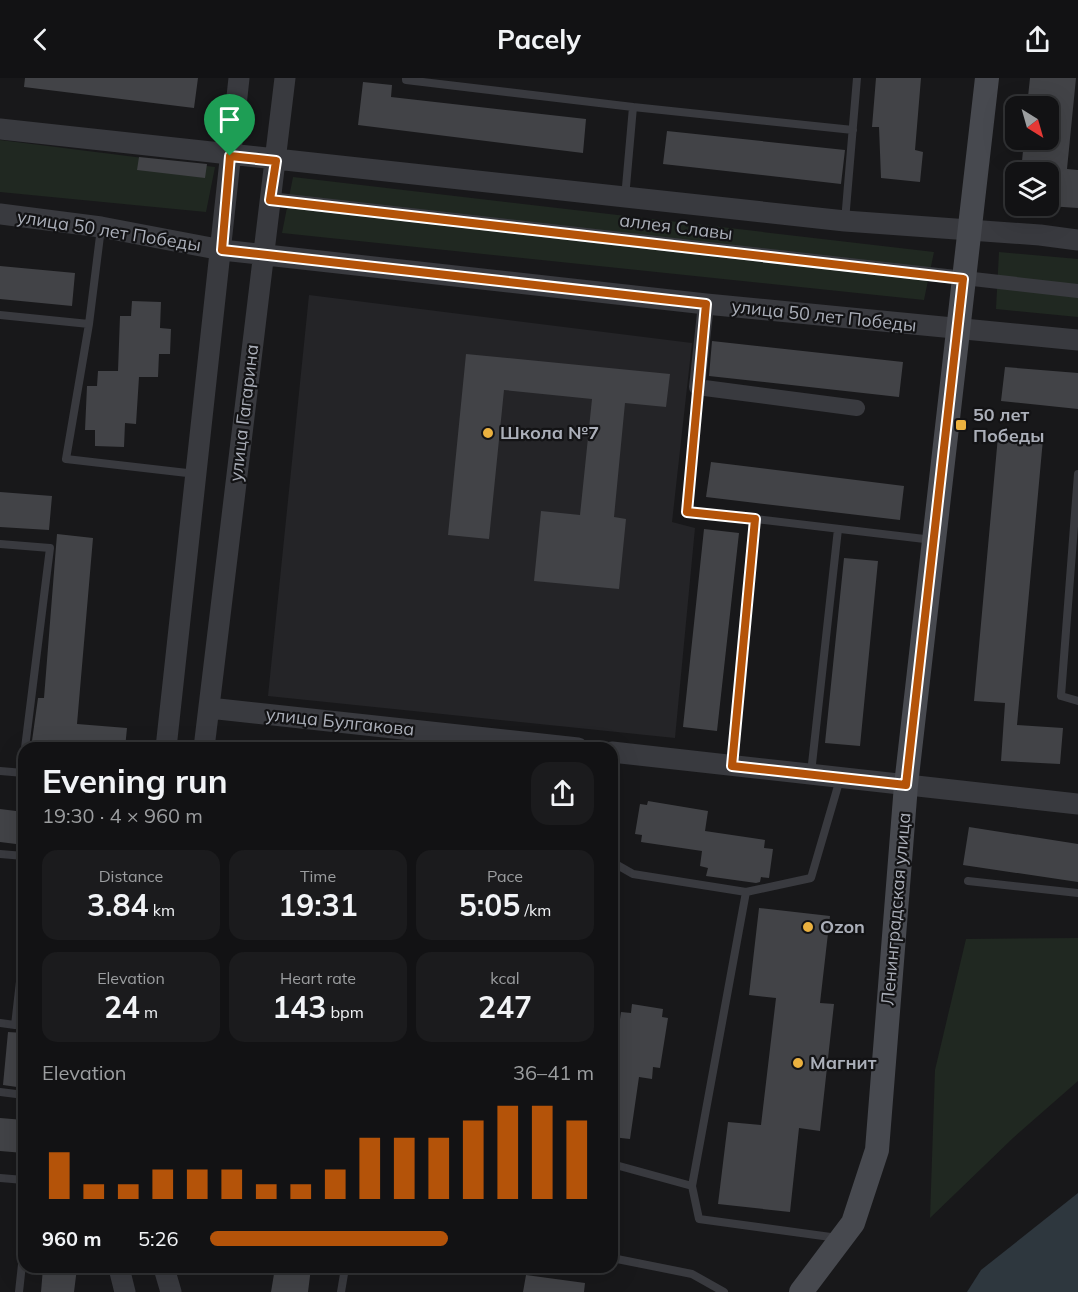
<!DOCTYPE html>
<meta charset="utf-8">
<style>
:root{--surface:#121214;--page:#1b1b1d;--text:#f1f3f6;--muted:#9c9ea0;--line:#313234;--accent:#b45309}
body{margin:0;font-family:Mulish,sans-serif;background:var(--page);color:var(--text);height:100vh;display:flex;flex-direction:column;font-size:22px;white-space:nowrap}
*{box-sizing:border-box;margin:0}
p{font-size:20px;color:var(--muted)}
.icon{flex:none;width:33px;height:33px;fill:none;stroke:currentColor;stroke-width:2;stroke-linecap:round;stroke-linejoin:round}
.map{position:relative;flex:1;overflow:hidden}
.sheet{position:absolute;left:18px;top:664px;width:600px;height:531px;display:flex;flex-direction:column;background:var(--surface);border-radius:18px;box-shadow:0 6px 24px #0002,0 0 0 2px var(--line)}
.sheet>*{flex:none}
.needle{width:39px;rotate:143deg}
.controls{position:absolute;left:1005px;top:18px;display:grid;gap:12px}
.controls a{display:grid;place-items:center;width:54px;height:54px;border-radius:12px;background:var(--surface);box-shadow:0 6px 24px #0002,0 0 0 2px var(--line);font-size:30px}
.pin{position:absolute;display:grid;place-items:center;width:51px;height:51px;color:#fff;margin:-62px -26px;border-radius:50% 50% 50% 0;rotate:-45deg;box-shadow:0 0 6px #0007}
.pin .icon{rotate:45deg}
.round{display:grid;place-items:center;flex:none;width:63px;height:63px;border-radius:18px;background:var(--page)}
.head{display:flex;align-items:center;justify-content:space-between;height:102px;padding:0 24px}
h1{font-size:33px;font-weight:700;line-height:45px}
.figures{display:grid;grid-template-columns:repeat(3,1fr);gap:9px;height:102px;padding:6px 24px}
.figures div{display:grid;align-content:center;border-radius:15px;background:var(--page);text-align:center}
.figures b{font-size:30px;font-weight:700}
.figures small{font-size:16px;font-weight:400}
.figures p{font-size:16px}
.chart{height:168px;padding:12px 24px}
.chart p{display:flex;justify-content:space-between}
.chart svg{width:100%;height:108px;margin-top:6px;stroke:var(--accent);stroke-width:6}
ul{padding:0 24px;list-style:none;font-size:20px}
li{display:grid;grid-template-columns:96px 72px 1fr;align-items:center;height:45px}
li i{height:15px;border-radius:8px;background:var(--accent)}
header{display:flex;justify-content:space-between;align-items:center;height:78px;padding:0 24px;background:var(--surface);font-size:27px;font-weight:700}
.map>svg:first-child{display:block}
.built{fill:#242427}
.green{fill:#202821}
.water{fill:#2e373e}
.building{fill:#424347}
.lines{fill:none;stroke-linecap:round;stroke-linejoin:round}
.service{stroke:#393a3f;stroke-width:8}
.pedestrian{stroke:#393a3f;stroke-width:14}
.minor{stroke:#393a3f;stroke-width:16}
.tertiary{stroke:#393a3f;stroke-width:21}
.secondary{stroke:#47494f;stroke-width:24}
.route-casing{stroke:#fff;stroke-width:12}
.route{stroke:#b45309;stroke-width:8}
.poi-dot{fill:#ebb13f;stroke:#131315;stroke-width:2}
.labels{text-anchor:middle;stroke-width:4.5;stroke-linejoin:round;paint-order:stroke}
.street-label{font-size:18px;fill:#abafb9;stroke:#131315}
.poi-label{font-size:18px;font-weight:bold;fill:#abafb9;stroke:#131315;text-anchor:start}
</style>
<header><svg class="icon" aria-label="back" viewBox="0 0 24 24"><path d="M15 5l-7 7 7 7"/></svg>Pacely<svg class="icon" aria-label="share" viewBox="0 0 24 24"><path d="M12 15V3M7 8l5-5 5 5M5 13v7h14v-7"/></svg></header>
<div class="map">
<svg width="1078" height="1214" viewBox="0 0 1078 1214">
<rect width="100%" height="100%" fill="#18181a"/>
<path class="built" d="M309,217L692,265L672,444L695,450L675,660L268,618Z"/>
<path class="green" d="M0,62L215,89L206,134L0,114Z
M293,99L934,174L924,222L282,155Z
M999,174L1078,181V239L996,231Z
M1078,860V1003L1013,1060L930,1140L935,992L966,861Z"/>
<path class="water" d="M1078,1115V1214H967L981,1192Z"/>
<path class="building" d="M25,0H198L194,30L24,9Z
M876,0H921L915,72L923,74L920,104L881,100L879,49H872Z
M1030,0H1076L1067,91L1078,92V130L1048,128V94H1021L1024,62H1048V28H1027Z
M363,4L392,7L391,19L586,41L583,75L358,47Z
M667,53L845,72L841,106L663,86Z
M139,79L207,86L205,100L137,92Z
M0,188L75,195L72,228L0,221Z
M132,223L161,224L160,250L171,251L170,276H159L158,299H139L136,346L125,345L124,369L95,368V352H85L87,308H97L98,293H118L120,238H131Z
M712,263L903,284L899,319L709,298Z
M466,276L670,296L666,329L625,325L614,439L626,441L619,511L534,503L541,433L580,437L592,321L504,312L489,461L448,457Z
M1005,289L1078,295V331L1001,323Z
M998,358L1043,361L1017,647L1063,650L1060,686L1001,683L1005,625L974,623Z
M711,384L904,408L900,442L706,419Z
M0,414L52,418L49,452L0,449Z
M704,451L739,455L717,653L683,649Z
M57,456L93,460L77,646L127,650L125,670H31L38,620H44Z
M844,480L878,483L860,668L825,665Z
M648,723L708,733L705,753L765,762L764,770L773,771L769,800L761,799L760,804L756,805L706,798L708,790L700,788L702,773L641,764L642,757L635,756L640,726L647,727Z
M0,731L24,734V767L0,764Z
M969,749L1078,766V804L963,787Z
M759,830L830,838L820,925L834,926L820,1053L799,1050L790,1134L718,1126L728,1044L761,1047L776,920L749,917Z
M632,926L663,931L662,939L668,940L660,990L653,989L652,1001L639,999L630,1061L612,1059V998L621,934L631,935Z
M8,954L24,955V1010L3,1007Z
M0,1040L24,1042V1075L0,1073Z
M43,1190H77L74,1214H41Z
M275,1190H311L308,1214H271Z
M526,1197L585,1205L584,1214H523Z"/>
<g class="lines">
<path class="service" d="M406,0V2L633,29L625,120
M633,29L853,52
M845,143L857,0
M101,150L89,246L66,381L196,396
M0,237L89,246
M697,309L687,433L933,462
M1078,396L1061,618L1078,623
M0,466L50,470L25,670
M732,686L755,441
M0,693L24,695
M22,695L24,679
M811,695L838,451
M0,776L24,778
M612,784L633,796L746,814
M968,803L1078,815
M0,945L15,947L24,869
M0,1014L24,1017
M612,1086L692,1108
M0,1100L24,1102
M838,1160L699,1141L692,1108L746,814L811,800L840,701
M612,1180L692,1196L724,1214
M19,1214L24,1168
M341,1214L345,1190"/>
<path class="pedestrian" d="M270,121L1078,213"/>
<path class="minor" d="M706,226L697,309L857,330"/>
<path class="tertiary" d="M0,51L845,143L1040,157L1078,162
M0,136L101,149L222,172L706,226L1078,262
M209,630L578,670
M166,670L239,0
M204,670L285,0
M612,674L1078,726
M119,1190L125,1214
M164,1190L171,1214"/>
<path class="secondary" d="M801,1214L853,1145L877,1072L906,707L987,0"/>
</g>
<g class="lines">
<defs>
<path id="route" d="M230,78L276,83L270,122L963,201L906,707L732,688L755,441L687,434L706,226L222,172Z"/>
</defs>
<use href="#route" class="route-casing"/>
<use href="#route" class="route"/>
</g>
<g class="poi-dot">
<rect x="955" y="341" width="12" height="12" rx="3"/>
<circle cx="488" cy="355" r="6"/>
<circle cx="808" cy="849" r="6"/>
<circle cx="798" cy="985" r="6"/>
</g>
<g class="labels">
<g class="street-label">
<text transform="translate(676 149) rotate(7)" y="6">аллея Славы</text>
<text transform="translate(109 153) rotate(9)" y="6">улица 50 лет Победы</text>
<text transform="translate(824 238) rotate(6)" y="6">улица 50 лет Победы</text>
<text transform="translate(244 335) rotate(-83)" y="6">улица Гагарина</text>
<text transform="translate(340 644) rotate(6)" y="6">улица Булгакова</text>
<text transform="translate(896 831) rotate(-85)" y="6">Ленинградская улица</text>
</g>
<g class="poi-label">
<text x="973" y="343">50 лет<tspan x="973" dy="21">Победы</tspan></text>
<text x="500" y="361">Школа №7</text>
<text x="820" y="855">Ozon</text>
<text x="810" y="991">Магнит</text>
</g>
</g>
</svg>
<div class="controls">
<a><svg class="needle" viewBox="-14 -14 28 28"><path d="M0-13l5 13h-10z" fill="#e53935"/><path d="M0 13l5-13h-10z" fill="#9c9ea0"/></svg></a>
<a><svg class="icon" aria-label="layers" viewBox="0 0 24 24"><path d="M12 4l9 5-9 5-9-5zM3 14l9 5 9-5"/></svg></a>
</div>
<div class="pin" style="left:230px;top:78px;background:#1e9e55"><svg class="icon" aria-label="arrive" viewBox="0 0 24 24"><path d="M6 21V4h12l-3 4 3 4H6"/></svg></div>
<section class="sheet">
<div class="head"><div><h1>Evening run</h1><p>19:30 · 4 × 960 m</p></div><a class="round"><svg class="icon" aria-label="share" viewBox="0 0 24 24"><path d="M12 15V3M7 8l5-5 5 5M5 13v7h14v-7"/></svg></a></div>
<div class="figures">
<div><p>Distance</p><b>3.84<small> km</small></b></div>
<div><p>Time</p><b>19:31</b></div>
<div><p>Pace</p><b>5:05<small> /km</small></b></div>
</div>
<div class="figures">
<div><p>Elevation</p><b>24<small> m</small></b></div>
<div><p>Heart rate</p><b>143<small> bpm</small></b></div>
<div><p>kcal</p><b>247</b></div>
</div>
<div class="chart"><p><span>Elevation</span>36–41 m</p>
<svg viewBox="0 0 160 44" preserveAspectRatio="none"><path d="M5 44V25M15 44V38M25 44V38M35 44V32M45 44V32M55 44V32M65 44V38M75 44V38M85 44V32M95 44V19M105 44V19M115 44V19M125 44V12M135 44V6M145 44V6M155 44V12"/></svg>
</div>
<ul>
<li><b>960 m</b>5:26<i style="width:62%"></i></li>
</ul>
</section>
</div>
